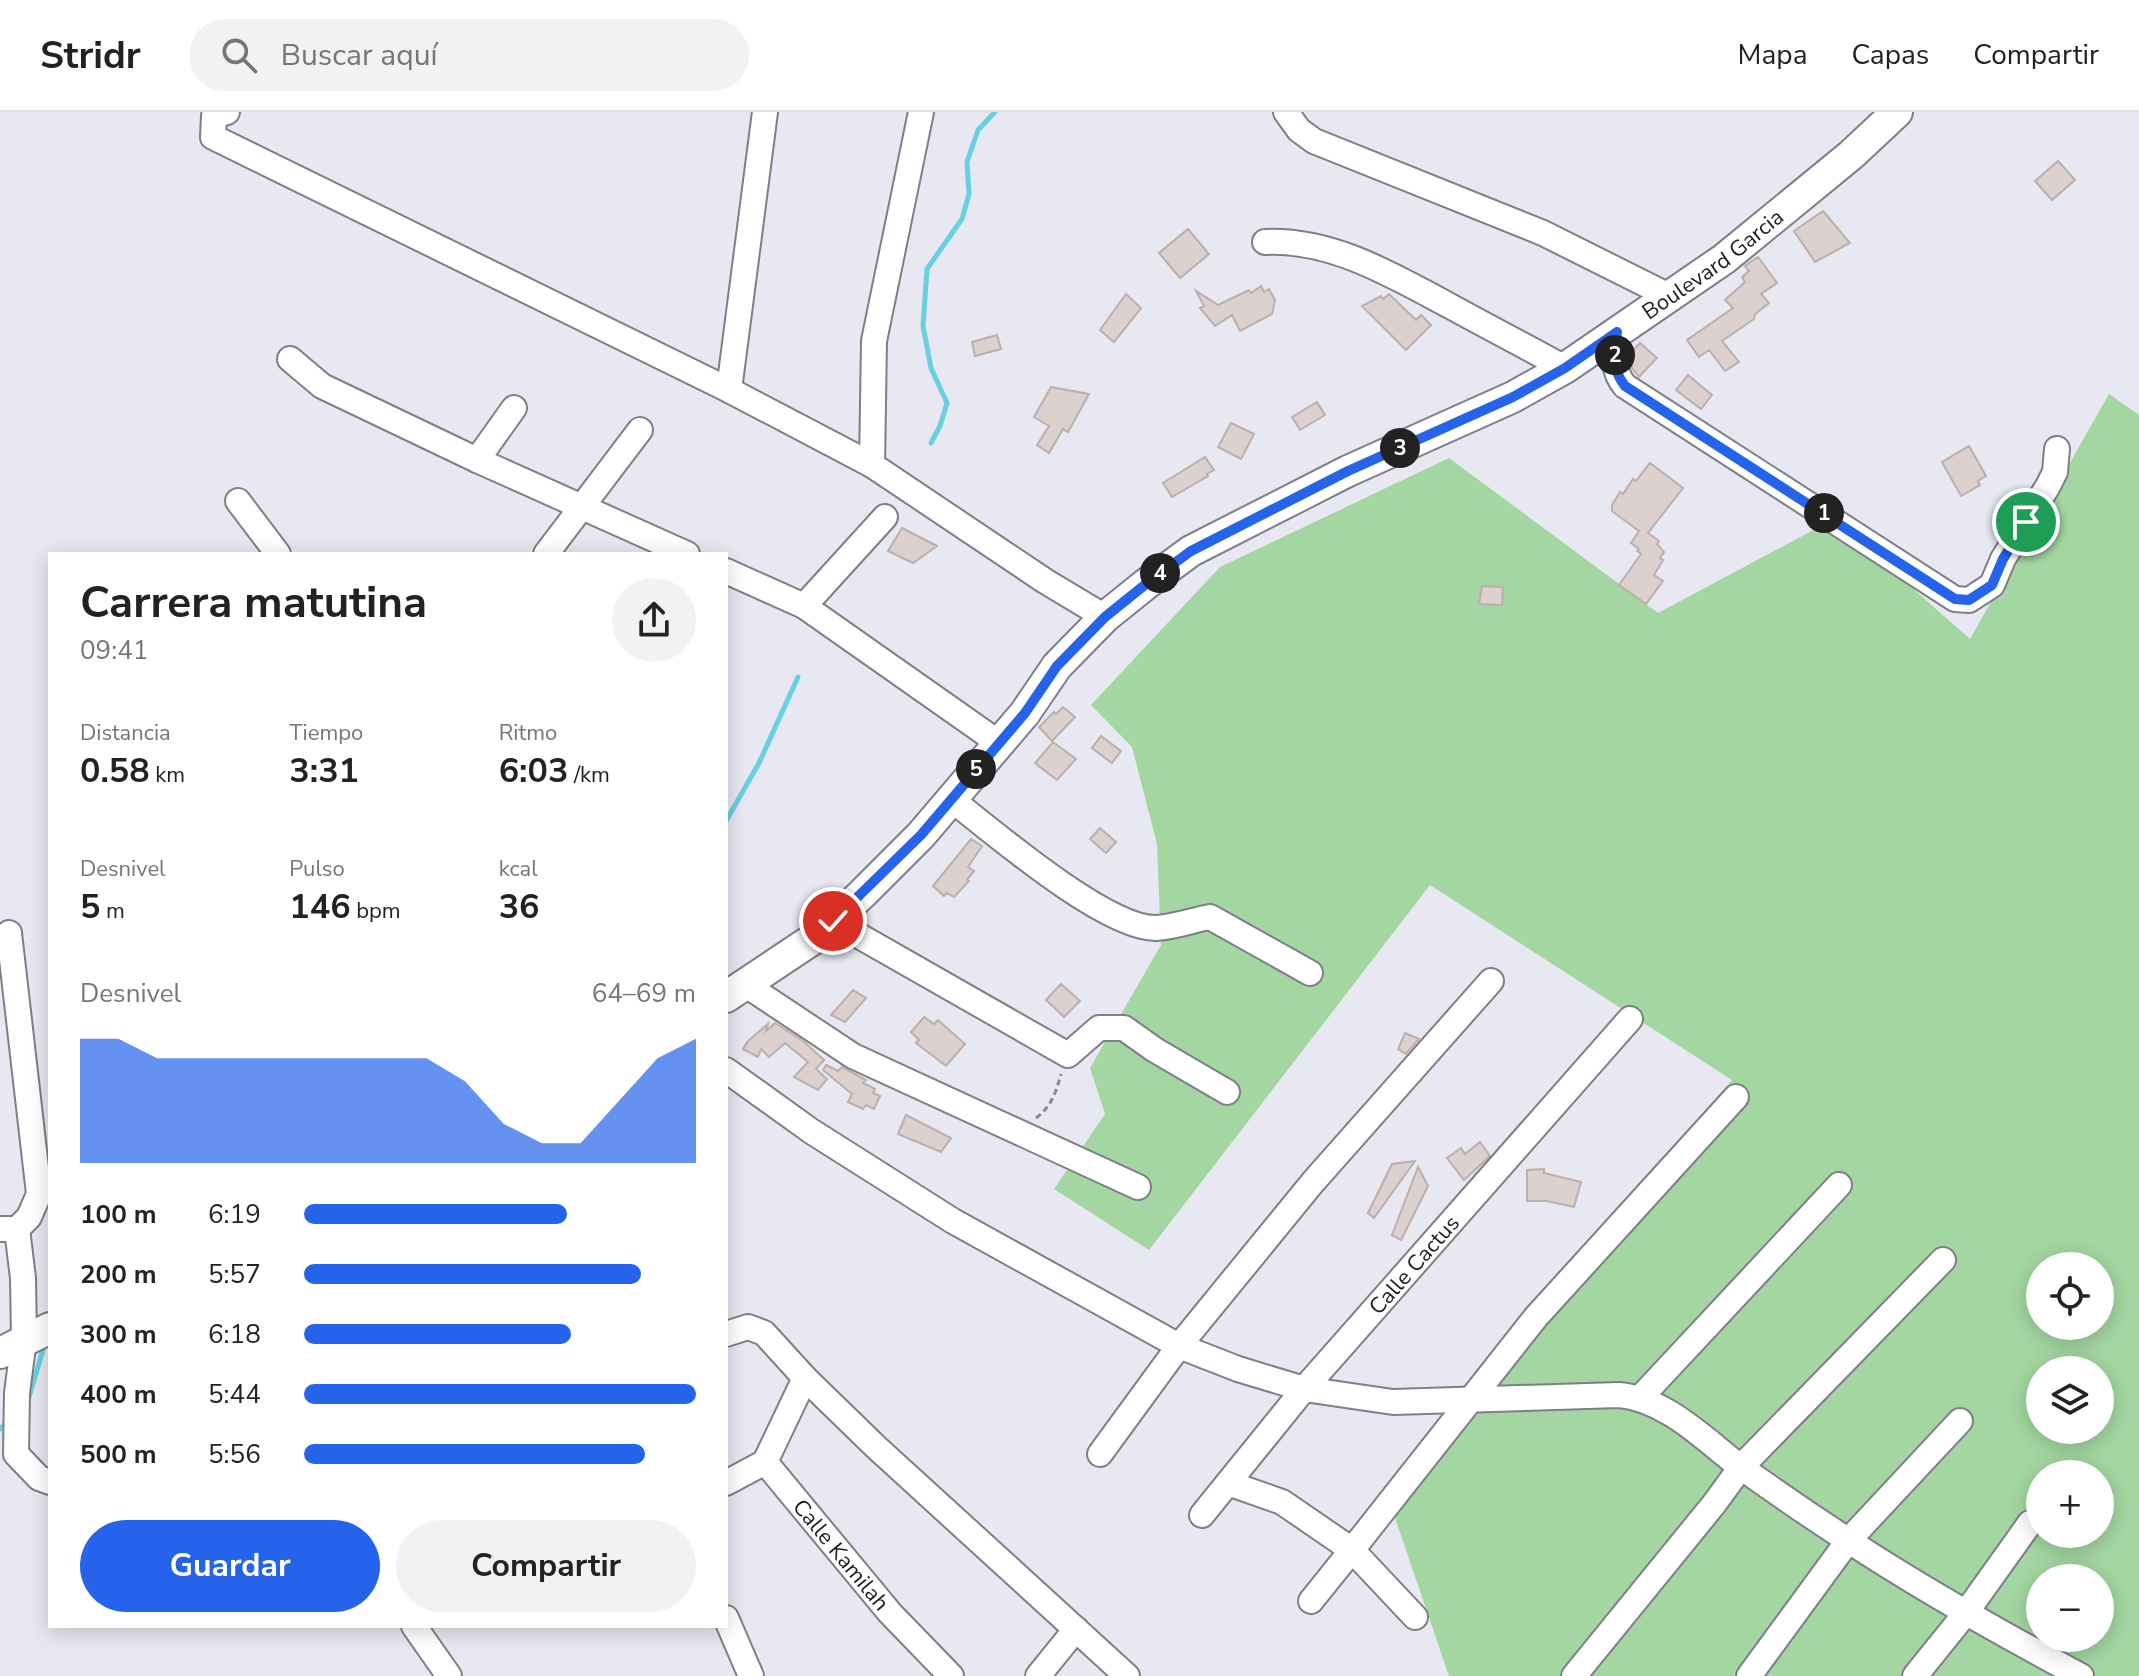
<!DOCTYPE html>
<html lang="es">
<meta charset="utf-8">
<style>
:root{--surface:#fff;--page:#f2f2f2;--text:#222;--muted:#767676;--line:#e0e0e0;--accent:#2563eb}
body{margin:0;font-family:"Nunito Sans",sans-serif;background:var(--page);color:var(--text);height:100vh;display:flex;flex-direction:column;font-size:30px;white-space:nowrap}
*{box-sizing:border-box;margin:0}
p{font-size:26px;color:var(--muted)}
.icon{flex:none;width:44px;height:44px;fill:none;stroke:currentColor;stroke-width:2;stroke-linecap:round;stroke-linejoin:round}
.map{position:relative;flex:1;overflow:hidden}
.panel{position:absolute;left:48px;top:440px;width:680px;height:1076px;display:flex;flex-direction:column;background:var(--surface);border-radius:0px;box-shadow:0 4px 20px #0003}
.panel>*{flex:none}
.fabs{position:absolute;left:2026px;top:1140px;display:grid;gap:16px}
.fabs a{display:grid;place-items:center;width:88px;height:88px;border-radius:50%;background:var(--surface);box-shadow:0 4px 20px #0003;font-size:40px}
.pin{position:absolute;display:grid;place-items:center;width:68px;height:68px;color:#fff;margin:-34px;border:4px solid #fff;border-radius:50%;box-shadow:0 2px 8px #0007}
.km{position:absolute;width:40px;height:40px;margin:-20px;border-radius:50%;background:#222;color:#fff;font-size:22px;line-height:40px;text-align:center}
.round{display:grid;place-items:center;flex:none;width:84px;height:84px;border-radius:42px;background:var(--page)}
.headline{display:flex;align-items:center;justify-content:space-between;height:136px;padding:0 32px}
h1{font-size:44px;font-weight:700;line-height:60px}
.metrics{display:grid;grid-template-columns:repeat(3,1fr);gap:12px;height:136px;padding:8px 32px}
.metrics div{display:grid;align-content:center}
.metrics b{font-size:34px;font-weight:700}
.metrics small{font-size:22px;font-weight:400}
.metrics p{font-size:22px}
.chart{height:224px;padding:16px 32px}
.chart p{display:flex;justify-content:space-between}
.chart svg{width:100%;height:144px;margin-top:8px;fill:var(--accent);opacity:.7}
.primary-button{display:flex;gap:16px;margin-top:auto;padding:16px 32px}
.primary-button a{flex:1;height:92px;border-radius:48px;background:var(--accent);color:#fff;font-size:32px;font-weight:700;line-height:92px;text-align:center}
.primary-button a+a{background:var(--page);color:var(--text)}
ul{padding:0 32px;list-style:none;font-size:26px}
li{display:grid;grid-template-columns:128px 96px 1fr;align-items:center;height:60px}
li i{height:20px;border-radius:10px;background:var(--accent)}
header{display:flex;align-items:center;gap:48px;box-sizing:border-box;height:112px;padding:0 40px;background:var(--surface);border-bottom:2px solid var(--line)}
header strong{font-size:38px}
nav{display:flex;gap:44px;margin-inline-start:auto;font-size:28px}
.search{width:560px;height:72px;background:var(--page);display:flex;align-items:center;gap:20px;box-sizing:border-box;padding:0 28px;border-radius:44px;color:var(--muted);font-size:30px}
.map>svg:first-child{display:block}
.green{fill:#a3d6a1;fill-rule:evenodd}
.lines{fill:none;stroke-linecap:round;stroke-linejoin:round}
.stream{stroke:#69d0e1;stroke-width:5}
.building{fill:#dcd1ce;stroke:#bab0ad;stroke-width:2}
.minor-casing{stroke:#7e7f87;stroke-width:28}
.major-casing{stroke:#7e7f87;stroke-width:34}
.path{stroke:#898a90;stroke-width:3;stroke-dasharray:6 4;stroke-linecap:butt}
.minor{stroke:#fff;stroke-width:24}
.major{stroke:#fff;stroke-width:30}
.route-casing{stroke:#fff;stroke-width:16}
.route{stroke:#2563eb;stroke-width:10}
.labels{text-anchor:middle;stroke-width:6;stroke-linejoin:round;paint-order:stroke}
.street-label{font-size:22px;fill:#1c1c1f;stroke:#f5f5fe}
</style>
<header>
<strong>Stridr</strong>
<div class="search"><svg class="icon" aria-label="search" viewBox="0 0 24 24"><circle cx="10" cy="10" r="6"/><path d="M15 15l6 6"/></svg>Buscar aquí</div>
<nav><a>Mapa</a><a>Capas</a><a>Compartir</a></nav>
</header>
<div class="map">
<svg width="2139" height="1564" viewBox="0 0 2139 1564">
<rect width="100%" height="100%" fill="#e7e8f1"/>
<path class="green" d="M2109,282L2139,303V1564H1449L1391,1394L1428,1335L1732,968L1430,773L1149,1138L1054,1077L1105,1002L1090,956L1161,833L1157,732L1132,635L1091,593L1220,455L1449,346L1658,501L1834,407L1970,527ZM2040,1154H2100V1214H2040ZM2040,1258H2100V1318H2040ZM2040,1362H2100V1422H2040ZM2040,1466H2100V1526H2040Z"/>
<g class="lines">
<path class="stream" d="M931,331L940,314L947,291L931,256L923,214L927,157L962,107L969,82L967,50L978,18L995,0
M726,709L759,651L798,565
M25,1289L29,1285L43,1238
M0,1317L8,1309"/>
</g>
<path class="building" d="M2058,49L2075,68L2052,88L2035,69Z
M1823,99L1850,131L1815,150L1794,119Z
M1188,117L1209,142L1180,166L1159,141Z
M1758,145L1777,171L1761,182L1769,191L1755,202L1754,207L1722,229L1739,250L1725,259L1709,238L1699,245L1687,228L1733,196L1725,188L1745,170L1742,165L1749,159L1745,154Z
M1261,174L1264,180L1269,177L1275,188L1272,202L1240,219L1232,203L1215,214L1200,196L1204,194L1196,179L1218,193L1249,178L1251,181Z
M1126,182L1141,196L1114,230L1100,218Z
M1389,182L1416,208L1421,203L1431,213L1406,238L1362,194L1381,184L1383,187Z
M997,223L1001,237L975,244L972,230Z
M1640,231L1657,246L1639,265L1632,256L1630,242Z
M1688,263L1712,283L1701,297L1676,278Z
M1051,275L1089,282L1068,320L1063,317L1049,341L1037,333L1049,314L1034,305Z
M1317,290L1325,303L1300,318L1292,305Z
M1231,311L1254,322L1241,347L1218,335Z
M1969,334L1986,364L1978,369L1980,373L1961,384L1942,350Z
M1205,345L1214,358L1207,362L1208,364L1172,385L1163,371Z
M1650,351L1683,376L1648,421L1659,429L1657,432L1664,440L1660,446L1663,448L1654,463L1663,469L1646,492L1619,473L1641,442L1637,439L1639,437L1631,431L1639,419L1612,399V393L1620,380L1623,382L1633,367L1636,369Z
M902,416L937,434L913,451L888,439Z
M1482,474L1503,475L1502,493L1479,492Z
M1063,595L1075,605L1052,629L1039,615L1054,600L1056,602Z
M1101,624L1121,639L1112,651L1092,636Z
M1053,630L1076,647L1057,668L1035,651Z
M1100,716L1116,730L1106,741L1090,727Z
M971,727L982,734L968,755L974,759L967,768L969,769L954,785L947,781L944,784L933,774Z
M1061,872L1080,889L1064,905L1046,888Z
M853,878L866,886L845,910L831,903Z
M924,905L934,912L938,908L965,932L946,954L916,931L919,928L911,920Z
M775,911L803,929L824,948L816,957L827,967L818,978L794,965L808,950L785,931L769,945L761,937L758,945L743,937L748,929L768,912L766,919Z
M1405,921L1419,927L1406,942L1398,937Z
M826,953L838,959L842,955L866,968L863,971L875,977L873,981L880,984L874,997L866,993L863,997L848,990L852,982L823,958Z
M906,1003L951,1026L941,1040L898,1022Z
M1480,1030L1490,1044L1464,1068L1447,1046L1461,1036L1465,1042Z
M1415,1049L1374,1106L1368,1101L1392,1052Z
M1418,1055L1428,1074L1401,1128L1392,1123Z
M1544,1057V1061L1581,1070L1574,1095L1547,1089H1527V1058Z"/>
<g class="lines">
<defs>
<g id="minor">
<path d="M227,0L214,4L213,25L729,278L872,353"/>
<path d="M921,0L874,229L872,353L1045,469L1105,505"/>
<path d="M1286,0L1299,18L1314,29L1543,121L1669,184"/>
<path d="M1265,130C1332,127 1392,163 1450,194C1488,215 1527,235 1565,256"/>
<path d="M1617,220C1615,240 1611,258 1625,274L1955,487L1969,488L1992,473L2003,447L2048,374L2055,360L2057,337"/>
<path d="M290,247L322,274L477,348L687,442"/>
<path d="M729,278L765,0"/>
<path d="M477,348L514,296"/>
<path d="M238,389L278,442"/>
<path d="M546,442L640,318"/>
<path d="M726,459L804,494L999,631"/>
<path d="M804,494L885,405"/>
<path d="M951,687C993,720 1106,817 1156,816C1174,815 1193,808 1210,805L1310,861"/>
<path d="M833,809L1068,943L1099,916H1124L1155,938L1227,980"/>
<path d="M746,873L853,944L1138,1075"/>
<path d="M726,958L811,1019L953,1109L1179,1234L1238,1257L1304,1277L1393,1290L1619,1283C1665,1287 1703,1326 1738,1353C1774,1379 1812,1405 1849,1429C1924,1478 2002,1522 2081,1564"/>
<path d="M0,1117H17L29,1105L39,1082L9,821"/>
<path d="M17,1117L23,1166L24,1227L17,1281L16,1342L39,1366L50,1370"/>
<path d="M726,1222L748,1215L764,1221L805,1266L876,1335L1127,1564"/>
<path d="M1641,1285L1839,1073"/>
<path d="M1100,1342L1179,1234L1313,1070L1491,869"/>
<path id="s1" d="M765,1350L890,1501L951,1564"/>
<path d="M765,1350L805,1266"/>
<path d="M726,1371L765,1350"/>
<path d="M1228,1371L1282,1390L1352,1438L1311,1489"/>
<path id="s2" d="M1202,1403L1304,1277L1630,907"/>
<path d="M1415,1505L1352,1438L1536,1205L1736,985"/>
<path d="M726,1506L751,1564"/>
<path d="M414,1514L449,1564"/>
<path d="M1038,1564L1076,1517"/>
<path d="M1574,1564L1714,1392L1741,1355L1943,1148"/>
<path d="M1749,1564L1848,1429L1960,1309"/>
<path d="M1915,1564L1965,1502L2030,1411"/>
</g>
<g id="major">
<path id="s3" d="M726,885L819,823L863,781L921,723L1025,601L1057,554L1105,505L1146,472L1191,439L1348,359L1513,285L1565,256L1724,147L1851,43L1897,0"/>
<path d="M0,1241L50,1216"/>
</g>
</defs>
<use href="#minor" class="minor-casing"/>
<use href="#major" class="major-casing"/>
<path class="path" d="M1036,1006C1052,994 1056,980 1061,962"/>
<use href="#minor" class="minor"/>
<use href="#major" class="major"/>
</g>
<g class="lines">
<defs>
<path id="route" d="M833,809L921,723L1025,601L1057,554L1105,505L1146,472L1191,439L1348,359L1513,285L1565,256L1617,220C1615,240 1611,257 1625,274L1955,487L1969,488L1992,473L2003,447L2026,410"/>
</defs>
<use href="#route" class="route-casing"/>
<use href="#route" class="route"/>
</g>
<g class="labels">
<g class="street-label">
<text dy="8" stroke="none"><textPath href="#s3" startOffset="1246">Boulevard Garcia</textPath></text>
<text dy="8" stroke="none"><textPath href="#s2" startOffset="328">Calle Cactus</textPath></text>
<text dy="8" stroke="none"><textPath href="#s1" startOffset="120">Calle Kamilah</textPath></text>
</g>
</g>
</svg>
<div class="fabs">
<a><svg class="icon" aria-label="locate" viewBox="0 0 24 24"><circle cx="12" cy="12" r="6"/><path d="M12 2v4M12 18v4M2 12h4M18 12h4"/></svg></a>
<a><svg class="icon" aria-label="layers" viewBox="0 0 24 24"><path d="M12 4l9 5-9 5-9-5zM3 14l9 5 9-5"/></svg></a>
<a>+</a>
<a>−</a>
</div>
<div class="pin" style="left:2026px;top:410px;background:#1e9e55"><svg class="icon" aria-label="arrive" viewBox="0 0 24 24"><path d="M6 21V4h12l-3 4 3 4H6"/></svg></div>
<div class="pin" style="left:833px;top:809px;background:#d93025"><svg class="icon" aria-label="check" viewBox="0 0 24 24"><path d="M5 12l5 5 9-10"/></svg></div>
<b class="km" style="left:1824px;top:401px">1</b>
<b class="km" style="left:1615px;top:243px">2</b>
<b class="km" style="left:1400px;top:336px">3</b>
<b class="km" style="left:1160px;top:461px">4</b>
<b class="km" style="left:976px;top:657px">5</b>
<section class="panel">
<div class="headline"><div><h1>Carrera matutina</h1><p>09:41</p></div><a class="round"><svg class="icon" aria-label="share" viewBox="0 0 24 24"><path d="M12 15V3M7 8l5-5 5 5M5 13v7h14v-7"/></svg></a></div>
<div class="metrics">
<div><p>Distancia</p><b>0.58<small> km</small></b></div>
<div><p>Tiempo</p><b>3:31</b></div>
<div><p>Ritmo</p><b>6:03<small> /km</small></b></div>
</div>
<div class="metrics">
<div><p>Desnivel</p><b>5<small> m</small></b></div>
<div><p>Pulso</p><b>146<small> bpm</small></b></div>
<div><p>kcal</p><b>36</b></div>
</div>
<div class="chart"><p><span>Desnivel</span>64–69 m</p>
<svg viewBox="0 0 160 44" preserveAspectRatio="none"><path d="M0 44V6L10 6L20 12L30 12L40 12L50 12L60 12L70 12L80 12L90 12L100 19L110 32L120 38L130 38L140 25L150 12L160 6V44z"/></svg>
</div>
<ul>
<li><b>100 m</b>6:19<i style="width:67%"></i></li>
<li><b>200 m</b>5:57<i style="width:86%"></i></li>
<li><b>300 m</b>6:18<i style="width:68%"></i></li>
<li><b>400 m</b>5:44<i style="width:100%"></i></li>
<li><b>500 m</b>5:56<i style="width:87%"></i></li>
</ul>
<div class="primary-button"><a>Guardar</a><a>Compartir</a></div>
</section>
</div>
